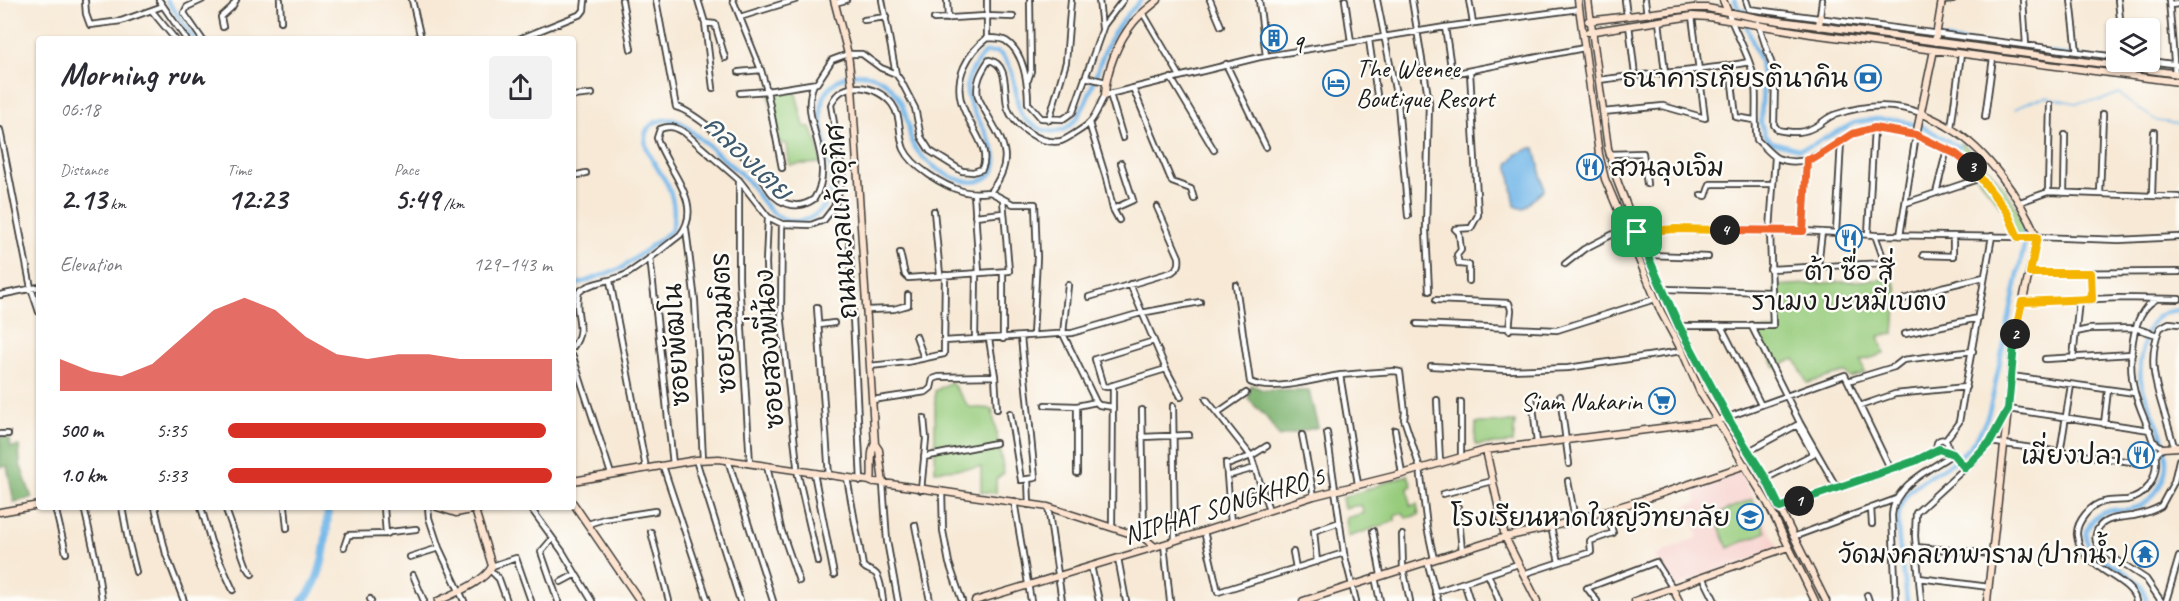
<!DOCTYPE html>
<meta charset="utf-8">
<style>
:root{--surface:#fff;--page:#f2f2f3;--text:#2b2b33;--muted:#7c7c81;--accent:#d93025}
body{margin:0;font-family:Caveat,"Playpen Sans Thai",sans-serif;background:var(--page);color:var(--text);height:100vh;display:flex;flex-direction:column;font-size:22px;white-space:nowrap}
*{box-sizing:border-box;margin:0}
p{font-size:20px;color:var(--muted)}
.icon{flex:none;width:33px;height:33px;fill:none;stroke:currentColor;stroke-width:2;stroke-linecap:round;stroke-linejoin:round}
.map{position:relative;flex:1;overflow:hidden}
.sheet{position:absolute;left:36px;top:36px;width:540px;height:474px;display:flex;flex-direction:column;background:var(--surface);border-radius:6px;box-shadow:0 2px 4px #0004}
.sheet>*{flex:none}
.buttons{position:absolute;left:2106px;top:18px;display:grid;gap:12px}
.buttons a{display:grid;place-items:center;width:54px;height:54px;border-radius:6px;background:var(--surface);box-shadow:0 2px 4px #0004;font-size:30px}
.pin{position:absolute;display:grid;place-items:center;width:51px;height:51px;color:#fff;margin:-26px;border-radius:12px;box-shadow:0 3px 9px #0006}
.km{position:absolute;width:30px;height:30px;margin:-15px;border-radius:50%;background:#222;color:#fff;font-size:16px;line-height:30px;text-align:center}
.round{display:grid;place-items:center;flex:none;width:63px;height:63px;border-radius:6px;background:var(--page)}
.summary{display:flex;align-items:center;justify-content:space-between;height:102px;padding:0 24px}
h1{font-size:33px;font-weight:700;line-height:45px}
.metrics{display:grid;grid-template-columns:repeat(3,1fr);gap:9px;height:102px;padding:6px 24px}
.metrics div{display:grid;align-content:center}
.metrics b{font-size:30px;font-weight:700}
.metrics small{font-size:16px;font-weight:400}
.metrics p{font-size:16px}
.chart{height:168px;padding:12px 24px}
.chart p{display:flex;justify-content:space-between}
.chart svg{width:100%;height:108px;margin-top:6px;fill:var(--accent);opacity:.7}
ul{padding:0 24px;list-style:none;font-size:20px}
li{display:grid;grid-template-columns:96px 72px 1fr;align-items:center;height:45px}
li i{height:15px;border-radius:8px;background:var(--accent)}
.map>svg:first-child{display:block}
.built{fill:#f7d0cc}
.green{fill:#97cc7d;stroke:#5a744c;stroke-width:1.5}
.forest{fill:#79b06c;stroke:#4a6644;stroke-width:1.5}
.water{fill:#73b7e9;stroke:#486a82;stroke-width:1.5}
.lines{fill:none;stroke-linecap:round;stroke-linejoin:round}
.stream{stroke:#73b7e9;stroke-width:1.5}
.canal{stroke:#73b7e9;stroke-width:4.5}
.river{stroke:#73b7e9;stroke-width:8}
.street-casing{stroke:#3d3b38;stroke-width:8}
.secondary-casing{stroke:#3d3b38;stroke-width:9}
.street{stroke:#fff;stroke-width:4.5}
.secondary{stroke:#fde4d0;stroke-width:6}
.split-1-casing{stroke:#fff;stroke-width:12}
.split-2-casing{stroke:#fff;stroke-width:12}
.split-3-casing{stroke:#fff;stroke-width:12}
.split-4-casing{stroke:#fff;stroke-width:12}
.split-5-casing{stroke:#fff;stroke-width:12}
.split-1{stroke:#22a559;stroke-width:8}
.split-2{stroke:#22a559;stroke-width:8}
.split-3{stroke:#f5b400;stroke-width:8}
.split-4{stroke:#f0652b;stroke-width:8}
.split-5{stroke:#f5b400;stroke-width:8}
.labels{text-anchor:middle;stroke-width:5;stroke-linejoin:round;paint-order:stroke}
.poi-label{font-size:26px;fill:#1c1c1c;stroke:#fdfcf7;text-anchor:end}
.street-label{font-size:26px;fill:#1c1c1c;stroke:#fdfcf7}
.water-label{font-size:27px;font-style:italic;fill:#3f5a6e;stroke:#fdfcf7}
</style>
<div class="map">
<svg width="2179" height="601" viewBox="0 0 2179 601">
<rect width="100%" height="100%" fill="#fdfcf7"/>
<filter id="ink" filterUnits="userSpaceOnUse"><feTurbulence type="fractalNoise" baseFrequency=".0167" numOctaves="2"/><feDisplacementMap in="SourceGraphic" scale="12" xChannelSelector="R" yChannelSelector="G"/><feConvolveMatrix kernelMatrix="1 2 1 2 8 2 1 2 1" color-interpolation-filters="sRGB"/></filter>
<filter id="wash" filterUnits="userSpaceOnUse"><feTurbulence type="fractalNoise" baseFrequency=".008" numOctaves="4" result="noise"/><feDisplacementMap in="SourceGraphic" scale="24" xChannelSelector="R" yChannelSelector="G"/><feGaussianBlur stdDeviation="1.35" result="paint"/><feColorMatrix in="noise" values="0 0 0 0 0 0 0 0 0 0 0 0 0 0 0 0 0 1.4 0 .05"/><feComposite in="paint" operator="in"/></filter>
<g filter="url(#wash)">
<rect width="100%" height="100%" fill="#f7e9d6"/>
<path class="built" d="M1740,471L1779,549L1673,588L1655,556L1698,537L1686,506L1697,502L1693,486Z"/>
<path class="green" d="M795,90L804,126L811,128L817,143L821,163L789,165L787,144L779,143L768,92Z
M1961,143C1992,167 2016,200 2030,237H2016L2005,211L1960,156L1954,151Z
M1889,279L1895,283L1897,290L1894,334L1879,336L1884,354L1861,361L1865,373L1850,378L1846,372L1807,383L1795,359L1775,367L1755,330H1777L1775,286Z
M951,382L969,407L992,409L1004,473L996,479V493L981,492V467L935,471V391Z
M1515,422L1513,443L1475,445L1476,423Z
M1408,475L1412,486L1408,488L1410,506L1417,504L1419,515L1406,518L1403,513L1395,515V521L1348,537L1346,518L1364,513L1361,505L1344,508L1342,498Z
M1752,499L1766,532L1728,548L1714,515Z"/>
<path class="forest" d="M1251,385L1263,390L1309,391L1318,427L1279,437L1267,418L1248,399Z
M0,437H8L11,447L19,446L20,464L32,498L14,502L7,466L0,467Z"/>
<path class="water" d="M1531,148H1535L1544,189L1523,209L1515,206L1508,164L1517,154Z"/>
<g class="lines">
<path class="stream" d="M2015,109L2033,100L2048,97L2075,103L2102,100L2119,93L2127,101L2157,121L2179,124"/>
<path class="canal" d="M167,0L194,39
M1735,0L1740,12
M1740,10L1940,39L2179,70
M1745,22L1760,61L1763,83L1761,123L1765,136L1772,142L1799,149L1810,146L1854,123L1875,119L1898,120L1923,127L1959,147
M573,294L575,285L622,268L671,231C676,217 674,200 668,186C661,170 628,136 656,122C666,118 673,119 682,123C702,140 721,157 741,174C756,187 761,207 779,217C787,222 801,223 810,218C863,189 798,121 831,86C839,78 847,74 859,74C886,74 902,96 907,120C910,129 909,138 914,146C925,166 970,195 990,175C1013,152 962,113 967,84C969,73 977,62 984,53L998,52C1023,72 1010,108 1027,121C1083,162 1091,75 1108,44C1116,27 1128,13 1141,0
M1907,601C1905,579 1894,528 1900,509C1906,484 1935,475 1954,461C1974,446 1987,424 1992,400L2024,246V229
M2147,601C2141,568 2089,563 2086,538C2085,527 2096,514 2107,511C2114,509 2122,510 2130,509C2150,506 2166,483 2166,463C2167,435 2149,411 2142,385C2139,375 2140,364 2142,353C2146,330 2151,312 2179,310"/>
<path class="river" d="M302,601C324,581 327,536 328,507"/>
</g>
</g>
<g filter="url(#ink)">
<g class="lines">
<defs>
<path id="street" d="M159,0L186,39
M280,0L281,21
M412,0L421,39
M622,0L631,49
M656,0L676,107C694,111 744,155 757,170C765,180 768,193 779,200C791,207 803,207 814,199C839,160 797,120 814,84
M698,0L705,23L713,88
M733,0L761,70L767,91L817,83L832,60L848,54H862L881,68L896,74L901,81L915,108L921,137L930,151L962,171L973,172L982,169C996,138 944,113 964,67C970,54 976,46 987,38C993,38 1002,38 1006,41C1024,52 1028,84 1028,103L1041,118L1063,119L1073,112L1104,25L1123,0
M882,0L896,74
M947,0L948,19
M987,0V38
M1099,0L1102,28
M1210,0L1221,26
M1259,0L1266,56
M1345,0L1351,42
M1377,0L1398,104L1408,216
M1412,0L1429,102L1426,231L1429,291
M1469,0L1473,23
M1625,0L1627,16
M1645,0L1647,14
M1746,0L1749,9L2116,57
M2023,0L2026,45
M2071,0L2077,52
M2118,0L2121,28
M2169,0L2175,73
M85,1L86,14L90,25L121,21L163,6
M1942,1L1953,0
M835,3L846,0
M2170,5L2179,4
M152,11L175,39
M1728,12C1736,35 1751,58 1755,83C1757,101 1754,121 1757,140C1763,145 1770,154 1777,158C1815,174 1839,131 1874,128C1881,127 1889,130 1896,131C1942,139 1965,158 1993,193C2004,207 2013,220 2017,237L1875,235L1803,231L1807,159
M1143,13L1180,76
M740,17L795,0
M1820,17L1822,0
M934,19L986,16L1013,17
M864,20L886,17
M1659,21L1665,73
M705,23L715,24L725,58
M1758,23L1772,65L1775,82L1774,125L1778,130C1793,133 1804,134 1818,125C1823,122 1828,117 1834,115C1862,105 1893,103 1921,113
M1629,25L1635,75
M223,27L221,17L232,7L236,0
M1445,27L1452,74L1584,48
M202,39L184,13L187,7L202,0
M519,39L581,14L584,10L585,0
M1369,40L1378,102
M2150,61L2179,65
M1226,64L1266,147
M1730,66L1736,117L1754,120
M739,72L761,70
M1085,77L1106,82
M1171,78L1214,150
M1028,80L1031,71L1030,0
M1599,80C1649,73 1699,72 1749,62
M1133,88L1172,182L1191,189L1194,199
M740,93L767,91L782,168
M1110,94L1123,138
M573,96L592,94
M1603,112L1663,106L1705,118L1692,16
M1985,117L1993,58
M1049,120L1066,62L1071,0
M1089,123L1106,178L1113,209L1119,220
M1951,128L1961,54
M0,130L31,288L39,312
M1609,154L1643,153L1647,184
M573,176L586,173
M739,180V279L750,464
M990,192L1013,204H1035L1037,257L1033,336
M2048,192L2050,105
M974,193L979,273
M1936,193L1947,149
M2064,193L2065,135
M2100,194L2103,114
M1701,195L1706,196L1710,184H1772
M2152,195L2154,132
M2020,202L2048,192L2179,197
M1906,203L1981,178
M1113,209L1133,200L1121,163
M934,211L940,275
M975,216L1003,213
M782,224L781,313L798,475L818,562
M686,229L695,301L703,460
M1836,233L1841,141
M849,234L861,481
M1868,234L1874,128
M1900,236L1916,135
M2037,237L2119,240L2179,237
M900,253L905,275L908,278L1009,271L1003,200
M1648,255L1708,257
M1923,255L1953,256V236
M650,257L673,464
M1565,264L1584,249L1625,228
M1818,265L1822,232
M1770,269L1885,263L1875,235
M2029,273L2179,272
M2091,273L2092,299
M610,281L646,468
M1469,281V265L1459,264L1457,255L1461,250L1459,233L1455,229L1471,228L1478,215L1470,72
M1130,284L1166,369L1181,397
M1068,285L1063,334L1096,402L1099,405L1113,407
M1236,285L1250,382C1274,393 1316,378 1342,375C1359,373 1377,372 1394,371L1400,372L1405,412L1404,419L1420,468L1427,527L1434,559
M1664,289L1771,292
M0,295L39,287
M1089,297L1172,272C1179,267 1180,265 1179,257L1157,207
M1904,299L1942,287L1984,277
M1436,300L1509,303L1511,310L1509,330
M2022,302L2119,298L2179,299
M817,307L829,476
M867,310L894,309L908,305V295
M768,313L766,263L768,217
M1417,324L1557,330L1655,299
M819,325L834,323
M1751,325L1800,423L1837,488
M1679,326H1773L1770,230L1775,157
M1721,326L1761,405
M2076,332L2090,329L2135,328L2157,335
M1905,334L1978,318
M916,336L924,358
M975,339L976,273
M989,339L995,376L997,409
M1003,339V272
M944,341L1072,333L1141,313L1200,302
M1154,341L1095,359L1103,386L1107,387L1166,369
M573,347C588,327 572,313 579,292C591,281 612,282 627,274C645,263 663,248 680,235C706,203 665,168 657,138L660,129C670,125 676,127 685,133L739,180L768,217L782,224L811,225L824,220L834,207L843,178L831,105C841,78 877,85 892,104C902,117 898,135 904,149C912,167 944,186 962,191C971,194 981,193 990,192C1022,153 995,134 978,97C975,82 981,72 989,60C1010,64 1003,94 1008,109C1015,127 1041,145 1061,141C1065,140 1086,127 1089,123C1096,117 1100,103 1105,95L1260,57L1445,27L1579,9
M573,357L611,474
M2073,358L2079,300
M2045,359L2132,354
M870,366L907,362L944,354L945,275
M1431,366L1507,370L1568,368L1682,351
M1340,375L1358,484
M2011,376L2135,393
M1848,381L1894,367L1903,360L1973,351
M1560,396L1569,464
M1532,397L1537,443
M1206,399L1251,456L1269,510
M872,400L926,392L931,388L933,379L939,377L995,376
M1437,400L1440,463
M1461,402V457
M1045,405L1077,406
M1173,406L1175,540
M1860,406L1895,394L1966,387
M1142,410L1144,538
M1010,413L1021,480L1035,478L1021,337
M1217,413L1246,393
M1728,417L1845,375L1891,470
M2104,424L2108,390
M1395,430L1402,474
M1327,433L1344,553L1356,601
M0,434H8
M1302,435L1314,496
M1142,437L1189,435
M1936.5 445a5.5 5.5 0 1 1 11 0a5.5 5.5 0 1 1-11 0Z
M1945,441L1959,422L1992,236
M2153,441L2163,448L2155,455
M1990,442L2139,463L2155,459
M1947,447L1965,468
M2174,447C2165,407 2142,369 2160,328L2169,323L2179,324
M1749,451L1797,425L1813,454L1765,479
M2060,453L2071,385
M924,457L996,443
M696,460L740,601
M728,460L773,601
M1226,463L1231,523
M1230,464L1251,456L1267,446
M663,466L708,601
M767,466L781,529L799,581
M814,473L834,575
M1077,473V406L1096,402
M1227,476L1255,468
M847,478L863,566C867,571 872,570 876,574C881,579 882,594 883,601
M1028,479L1029,505
M1568,481L1575,519
M883,484L887,541L898,601
M921,490L926,439L924,418
M942,491L943,531L949,563L962,601
M1443,494L1492,481
M1234,500L1262,491
M1014,501L1031,601
M55,507L66,553
M84,507L97,565L102,601
M122,507L128,540L136,572
M155,507L166,554L184,601
M201,507L211,542L233,590
M225,507L246,565L252,574
M285,507L287,528
M428,507L429,518L439,548
M530,507L562,551L592,601
M1048,507L1062,601
M1458,507L1462,551
M1780,508L1915,461L1939,449
M1871,508L1872,524
M588,524L604,519L655,511
M915,525L930,601
M1112,527L1113,385
M1551,527L1559,562
M1204,531L1218,592L1344,553
M1373,531L1381,575
M651,532L669,601
M387,534L390,532L416,529
M1402,535L1403,568L1410,601
M1793,537L1896,499
M552,539L541,552L558,601
M1164,544L1170,601
M344,547L348,535L386,534L384,507
M1916,547L1991,554
M1293,552L1296,568
M410,557L439,548L464,601
M1118,558L1126,601
M1427,561L1438,601
M1317,562L1314,531L1340,522
M492,566L516,558L531,601
M1091,566L1099,601
M490,570L499,579L507,601
M1488,574L1499,601
M1523,574L1591,552L1590,541L1613,533L1607,511
M413,575L424,601
M1375,577L1380,601
M1703,577L1715,601
M1919,578L1989,587
M561,582L576,574
M1464,582L1470,601
M1435,592L1518,564
M1867,595L1869,601
M370,599L371,601
M1597,601L1587,588L1656,562L1672,587
M1896,601L1892,515C1894,485 1931,469 1953,454
M1921,601L1915,536L1916,513L1976,458L1990,442L2008,409L2150,430
M2136,601C2131,576 2080,570 2077,535C2076,522 2091,504 2104,502C2111,500 2120,501 2127,500C2145,497 2155,481 2156,464C2156,437 2142,418 2135,393C2128,367 2129,315 2155,300
M2161,601L2146,579L2103,551C2097,546 2094,541 2096,534C2100,517 2119,518 2133,516C2142,514 2153,511 2161,506L2174,482L2179,460
M2166,601L2179,557"/>
<path id="secondary" d="M834,0L848,54L852,87L875,444C869,453 873,470 871,482
M1578,0L1599,154L1605,179L1661,312L1682,351L1700,392L1768,504L1815,601
M1588,0L1608,148L1618,183L1637,232L1679,326L1732,425L1765,479L1826,601
M1723,0L1728,12
M1588,21L1693,8H1707L1758,18L2179,74
M1819,27L1820,17
M1588,32L1692,16L1709,17L1811,34L2179,82
M1935,42L1942,0
M1105,95C1106,71 1118,41 1133,23C1140,14 1150,7 1158,0
M1921,113C1931,118 1941,122 1950,128C1988,151 2020,198 2037,237
M1916,135L1934,50
M1634,233L1645,230L1675,229L1803,231
M2017,237H2037
M875,444L879,450L883,484
M2163,448L2179,447
M1486,450L1505,537L1537,601
M573,481L696,460L719,459L1048,507L1144,538L1155,547
M573,503L640,601
M437,507L456,513L486,507
M0,512L39,505
M1672,587L1679,601
M438,601C453,594 485,582 492,566L475,510
M975,601L1155,547L1314,496L1402,474L1486,450L1717,421L1728,417
M1303,601L1505,537L1551,527L1642,500L1746,465
M1635,601L1788,547
M1987,601L2008,409L2013,345L2037,237"/>
</defs>
<use href="#street" class="street-casing"/>
<use href="#secondary" class="secondary-casing"/>
<use href="#street" class="street"/>
<use href="#secondary" class="secondary"/>
</g>
</g>
<g class="lines" filter="url(#ink)">
<defs>
<path id="split-1" d="M1637,232L1679,326L1732,425L1766,479L1780,508L1799,501"/>
<path id="split-2" d="M1799,501L1915,461L1939,449L1953,454L1965,468L1990,442L2008,409L2015,334"/>
<path id="split-3" d="M1972,167L2007,212L2018,237H2037L2030,273H2091L2092,299L2022,302L2015,334"/>
<path id="split-4" d="M1725,230L1803,231L1807,159L1815,158L1852,134L1874,128L1916,135L1956,154L1972,167"/>
<path id="split-5" d="M1637,232L1675,229L1725,230"/>
</defs>
<use href="#split-1" class="split-1-casing"/>
<use href="#split-2" class="split-2-casing"/>
<use href="#split-3" class="split-3-casing"/>
<use href="#split-4" class="split-4-casing"/>
<use href="#split-5" class="split-5-casing"/>
<use href="#split-1" class="split-1"/>
<use href="#split-2" class="split-2"/>
<use href="#split-3" class="split-3"/>
<use href="#split-4" class="split-4"/>
<use href="#split-5" class="split-5"/>
</g>
<defs>
<symbol id="building-ring" viewBox="-11 -11 22 22"><circle r="9.5" fill="#fdfcf7" stroke="#1f6fb2" stroke-width="1.5"/><path d="M-4-6H4V6H1V3H-1V6H-4ZM-2.5-4.3h1.7v1.8h-1.7ZM.8-4.3h1.7v1.8H.8ZM-2.5-1h1.7V.8h-1.7ZM.8-1h1.7V.8H.8Z" fill="#1f6fb2"/></symbol>
<symbol id="bank-ring" viewBox="-11 -11 22 22"><circle r="9.5" fill="#fdfcf7" stroke="#1f6fb2" stroke-width="1.5"/><path d="M-6-4H6V4H-6ZM0-2.3a2.3 2.3 0 1 0 0 4.6a2.3 2.3 0 1 0 0-4.6Z" fill="#1f6fb2"/></symbol>
<symbol id="hotel-ring" viewBox="-11 -11 22 22"><circle r="9.5" fill="#fdfcf7" stroke="#1f6fb2" stroke-width="1.5"/><path d="M-6-4.5h1.5V1H6V5H4.5V3h-9V5H-6ZM-4 0a1.8 1.8 0 1 1 3.6 0ZM.5 0V-2.5h3Q6-2.5 6 0Z" fill="#1f6fb2"/></symbol>
<symbol id="restaurant-ring" viewBox="-11 -11 22 22"><circle r="9.5" fill="#fdfcf7" stroke="#1f6fb2" stroke-width="1.5"/><path d="M-5-6h1v4h1v-4h1v4h1v-4h1v5L-1.5 .5V6h-2V.5L-5-1ZM5-6V6H3V1.5H1.5Q1.5-4 5-6Z" fill="#1f6fb2"/></symbol>
<symbol id="supermarket-ring" viewBox="-11 -11 22 22"><circle r="9.5" fill="#fdfcf7" stroke="#1f6fb2" stroke-width="1.5"/><path d="M-6-5.5h2.5l.6 2H6L4.5 2H-2.5L-4.4-4H-6ZM-1.5 3.2a1.3 1.3 0 1 0 .1 0ZM3 3.2a1.3 1.3 0 1 0 .1 0Z" fill="#1f6fb2"/></symbol>
<symbol id="school-ring" viewBox="-11 -11 22 22"><circle r="9.5" fill="#fdfcf7" stroke="#1f6fb2" stroke-width="1.5"/><path d="M0-5L7-2L0 1L-7-2ZM-4 1L0 2.5L4 1V4Q0 6-4 4Z" fill="#1f6fb2"/></symbol>
<symbol id="temple-ring" viewBox="-11 -11 22 22"><circle r="9.5" fill="#fdfcf7" stroke="#1f6fb2" stroke-width="1.5"/><path d="M0-6L5-2H3V0L6.5 2.5H4V6H1.5V3h-3V6H-4V2.5H-6.5L-3 0V-2H-5Z" fill="#1f6fb2"/></symbol>
</defs>
<g fill-rule="evenodd">
<use href="#building-ring" x="1259" y="23" width="30" height="30"/>
<use href="#bank-ring" x="1853" y="63" width="30" height="30"/>
<use href="#hotel-ring" x="1321" y="68" width="30" height="30"/>
<use href="#restaurant-ring" x="1575" y="152" width="30" height="30"/>
<use href="#restaurant-ring" x="1834" y="223" width="30" height="30"/>
<use href="#supermarket-ring" x="1647" y="386" width="30" height="30"/>
<use href="#restaurant-ring" x="2126" y="440" width="30" height="30"/>
<use href="#school-ring" x="1735" y="502" width="30" height="30"/>
<use href="#temple-ring" x="2130" y="539" width="30" height="30"/>
</g>
<g class="labels">
<g class="poi-label">
<text x="1294" y="47" text-anchor="start">q</text>
<text x="1356" y="77" text-anchor="start">The Weenee<tspan x="1356" dy="30">Boutique Resort</tspan></text>
<text x="1848" y="87">ธนาคารเกียรตินาคิน</text>
<text x="1610" y="176" text-anchor="start">สวนลุงเจิม</text>
<text x="1849" y="280" text-anchor="middle">ต้า ซื่อ สี่<tspan x="1849" dy="30">ราเมง บะหมี่เบตง</tspan></text>
<text x="1642" y="410">Siam Nakarin</text>
<text x="2122" y="464">เมี่ยงปลา</text>
<text x="1730" y="526">โรงเรียนหาดใหญ่วิทยาลัย</text>
<text x="2126" y="563">วัดมงคลเทพาราม(ปากน้ำ)</text>
</g>
<g class="street-label">
<text transform="translate(841 222) rotate(-94)" y="9">ถนนนวลแก้วอุทิศ</text>
<text transform="translate(723 323) rotate(-93)" y="9">ซอยรวมมิตร</text>
<text transform="translate(676 345) rotate(-94)" y="9">ซอยพัฒโน</text>
<text transform="translate(769 349) rotate(-94)" y="9">ซอยสองพี่น้อง</text>
<text transform="translate(1224 505) rotate(-17)" y="9">NIPHAT SONGKHRO 5</text>
</g>
<g class="water-label">
<text transform="translate(748 158) rotate(44)" y="9">คลองเตย</text>
</g>
</g>
</svg>
<div class="buttons">
<a><svg class="icon" aria-label="layers" viewBox="0 0 24 24"><path d="M12 4l9 5-9 5-9-5zM3 14l9 5 9-5"/></svg></a>
</div>
<div class="pin" style="left:1637px;top:232px;background:#1e9e55"><svg class="icon" aria-label="arrive" viewBox="0 0 24 24"><path d="M6 21V4h12l-3 4 3 4H6"/></svg></div>
<b class="km" style="left:1799px;top:501px">1</b>
<b class="km" style="left:2015px;top:334px">2</b>
<b class="km" style="left:1972px;top:167px">3</b>
<b class="km" style="left:1725px;top:230px">4</b>
<section class="sheet">
<div class="summary"><div><h1>Morning run</h1><p>06:18</p></div><a class="round"><svg class="icon" aria-label="share" viewBox="0 0 24 24"><path d="M12 15V3M7 8l5-5 5 5M5 13v7h14v-7"/></svg></a></div>
<div class="metrics">
<div><p>Distance</p><b>2.13<small> km</small></b></div>
<div><p>Time</p><b>12:23</b></div>
<div><p>Pace</p><b>5:49<small> /km</small></b></div>
</div>
<div class="chart"><p><span>Elevation</span>129–143 m</p>
<svg viewBox="0 0 160 44" preserveAspectRatio="none"><path d="M0 44V31L10 36L20 38L30 33L40 22L50 11L60 6L70 11L80 22L90 29L100 31L110 29L120 29L130 31L140 31L150 31L160 31V44z"/></svg>
</div>
<ul>
<li><b>500 m</b>5:35<i style="width:98%"></i></li>
<li><b>1.0 km</b>5:33<i style="width:100%"></i></li>
</ul>
</section>
</div>
